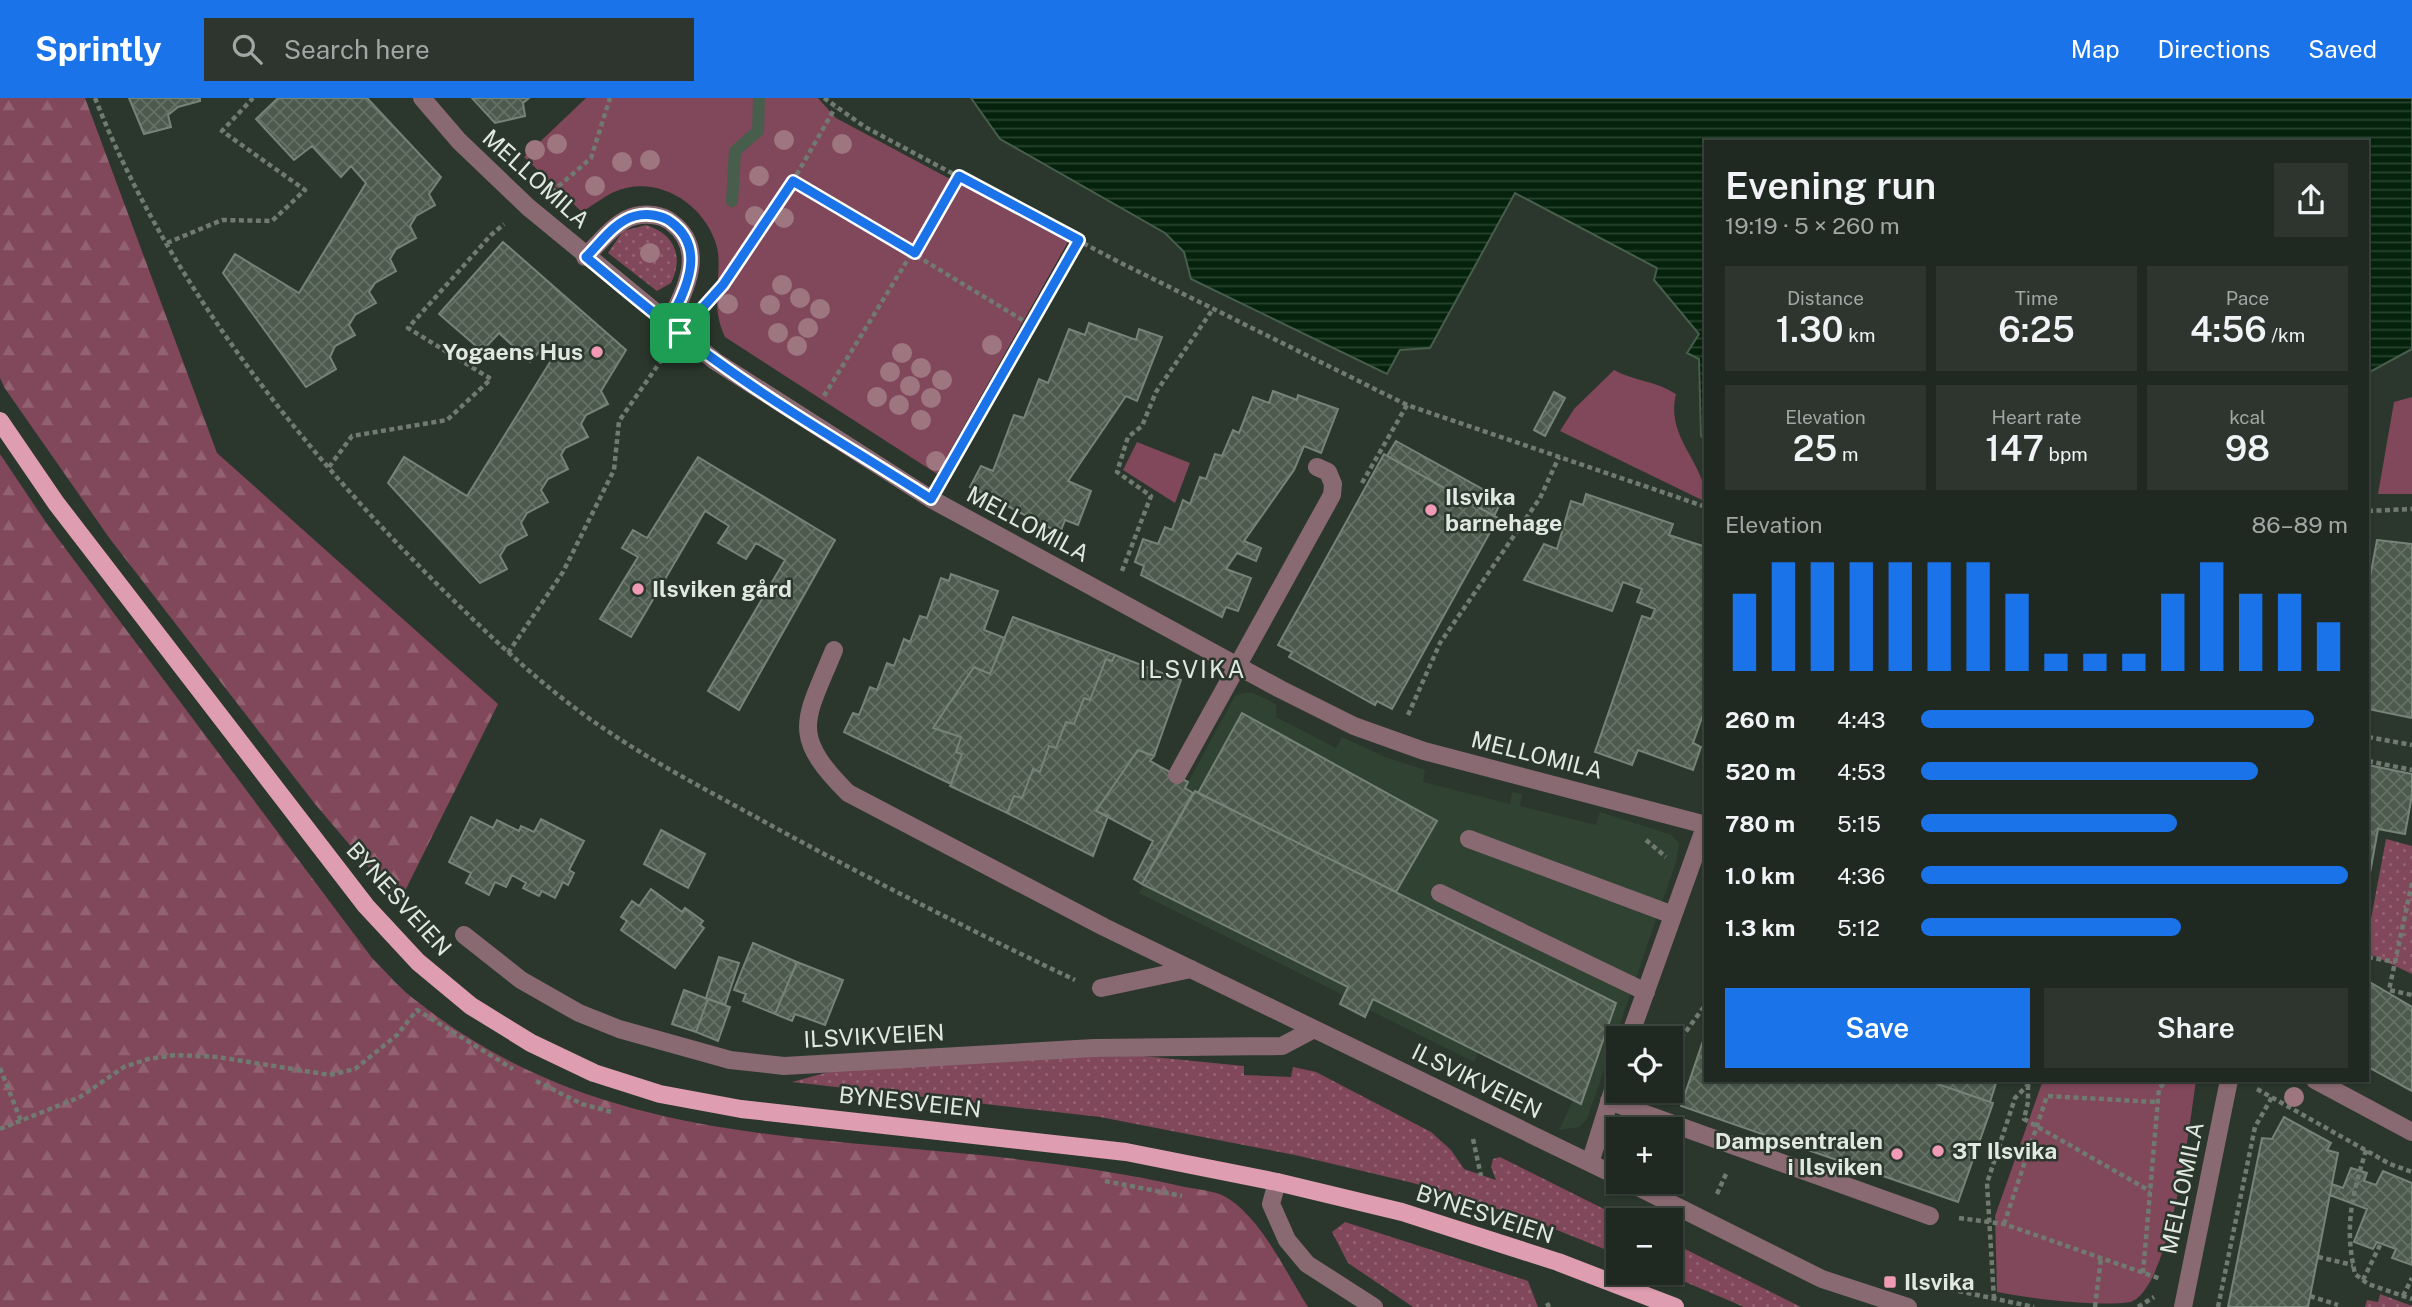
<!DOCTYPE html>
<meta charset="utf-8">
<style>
:root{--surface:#202921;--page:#2d352e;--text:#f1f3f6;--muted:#a2a6a5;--line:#3d453f;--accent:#1a73e8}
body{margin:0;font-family:"Public Sans",sans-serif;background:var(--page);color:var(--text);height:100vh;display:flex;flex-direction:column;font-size:26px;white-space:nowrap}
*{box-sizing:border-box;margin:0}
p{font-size:23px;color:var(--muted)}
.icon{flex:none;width:38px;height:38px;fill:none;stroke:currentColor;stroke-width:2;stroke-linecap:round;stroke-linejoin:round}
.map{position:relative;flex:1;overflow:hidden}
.drawer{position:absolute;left:1704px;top:42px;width:665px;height:942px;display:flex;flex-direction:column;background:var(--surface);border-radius:0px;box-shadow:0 2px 5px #0004,0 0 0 2px var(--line)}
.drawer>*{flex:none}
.controls{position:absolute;left:1606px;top:928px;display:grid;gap:14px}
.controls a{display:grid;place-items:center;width:77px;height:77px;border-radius:0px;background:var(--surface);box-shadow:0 2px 5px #0004,0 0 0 2px var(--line);font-size:35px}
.pin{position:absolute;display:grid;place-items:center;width:60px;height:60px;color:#fff;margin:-30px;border-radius:14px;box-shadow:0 4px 10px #0006}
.round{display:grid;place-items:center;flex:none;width:74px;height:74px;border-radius:0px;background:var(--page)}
.summary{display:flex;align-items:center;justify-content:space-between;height:119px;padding:0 21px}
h1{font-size:38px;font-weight:600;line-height:52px}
.stats{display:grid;grid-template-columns:repeat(3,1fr);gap:10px;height:119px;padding:7px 21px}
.stats div{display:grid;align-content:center;border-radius:0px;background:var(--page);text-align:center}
.stats b{font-size:35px;font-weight:600}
.stats small{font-size:19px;font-weight:400}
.stats p{font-size:19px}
.chart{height:196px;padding:14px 21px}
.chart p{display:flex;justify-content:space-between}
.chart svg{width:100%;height:126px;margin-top:7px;stroke:var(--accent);stroke-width:6}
.cta{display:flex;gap:14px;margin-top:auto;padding:14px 21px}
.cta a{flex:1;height:80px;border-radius:0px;background:var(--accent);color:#fff;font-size:28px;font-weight:600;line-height:80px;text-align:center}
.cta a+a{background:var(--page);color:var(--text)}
ul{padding:0 21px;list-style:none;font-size:23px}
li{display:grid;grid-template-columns:112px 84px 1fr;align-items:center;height:52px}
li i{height:18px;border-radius:9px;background:var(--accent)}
header{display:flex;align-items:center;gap:42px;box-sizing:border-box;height:98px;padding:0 35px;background:var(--accent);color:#fff}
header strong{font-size:33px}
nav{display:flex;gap:38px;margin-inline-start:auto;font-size:24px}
.search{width:490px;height:63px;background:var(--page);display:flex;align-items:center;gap:18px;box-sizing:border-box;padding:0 24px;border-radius:0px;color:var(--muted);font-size:26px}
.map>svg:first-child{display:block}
.built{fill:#304232}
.grass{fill:url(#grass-dots)}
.forest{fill:url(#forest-firs)}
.green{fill:#81475b}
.water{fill:url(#water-rules);stroke:#475e4c;stroke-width:2}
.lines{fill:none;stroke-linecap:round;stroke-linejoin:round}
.stream{stroke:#475e4c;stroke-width:12}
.building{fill:url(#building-cross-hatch);stroke:#768377;stroke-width:2}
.path{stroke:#707a71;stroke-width:4.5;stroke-dasharray:5 3.5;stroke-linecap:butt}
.minor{stroke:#896972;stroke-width:18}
.major{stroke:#de9db1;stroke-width:18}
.tree{fill:#9d7680}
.route-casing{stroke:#fff;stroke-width:14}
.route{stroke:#1a73e8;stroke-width:9}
.poi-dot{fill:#f09ab6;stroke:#2b372c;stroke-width:2.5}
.labels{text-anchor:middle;stroke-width:5;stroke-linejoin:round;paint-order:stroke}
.street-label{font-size:23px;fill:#e1e8e2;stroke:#2b372c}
.poi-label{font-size:23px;font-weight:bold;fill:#e1e8e2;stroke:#2b372c;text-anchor:start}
.neighbourhood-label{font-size:24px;letter-spacing:2px;fill:#e1e8e2;stroke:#2b372c}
</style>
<header>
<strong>Sprintly</strong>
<div class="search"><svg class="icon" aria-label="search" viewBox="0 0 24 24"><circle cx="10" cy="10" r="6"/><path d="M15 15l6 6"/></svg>Search here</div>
<nav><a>Map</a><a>Directions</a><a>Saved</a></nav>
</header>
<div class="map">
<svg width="2412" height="1209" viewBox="0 0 2412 1209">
<defs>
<pattern id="grass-dots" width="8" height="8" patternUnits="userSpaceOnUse" patternTransform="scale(1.75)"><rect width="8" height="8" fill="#81475b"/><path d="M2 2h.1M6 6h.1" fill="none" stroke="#936272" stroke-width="1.8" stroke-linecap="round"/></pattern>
<pattern id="forest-firs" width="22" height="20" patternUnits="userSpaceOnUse" patternTransform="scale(1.75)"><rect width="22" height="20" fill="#81475b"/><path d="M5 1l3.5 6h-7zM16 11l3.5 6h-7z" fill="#936272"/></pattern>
<pattern id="water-rules" width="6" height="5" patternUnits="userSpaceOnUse" patternTransform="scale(1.75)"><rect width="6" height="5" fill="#05230c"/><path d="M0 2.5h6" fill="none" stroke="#29432f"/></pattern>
<pattern id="building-cross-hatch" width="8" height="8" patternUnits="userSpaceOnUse" patternTransform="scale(1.75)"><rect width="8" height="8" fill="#4c594d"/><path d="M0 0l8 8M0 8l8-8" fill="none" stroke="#667166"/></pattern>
</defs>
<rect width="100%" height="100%" fill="#2b372c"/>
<path class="built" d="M1243,595H1253L1276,606V619L1336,650L1342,639L1385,659L1425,672L1423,684L1510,706L1512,694L1522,696L1520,708L1596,727L1600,714L1672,737L1679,746L1676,764L1587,1021L1579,1029L1559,1032L1573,1002L1478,954L1474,964L1369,912L1365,919L1340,906L1343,897L1139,795L1193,695L1185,690L1235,598Z"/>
<path class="grass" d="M646,127C675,136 684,159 671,185L657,193L608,155L623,133Z
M2386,741L2412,748V876L2368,855V837Z
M1143,958L1244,968V977L1291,979L1293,969L1316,974L1431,1034L1451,1052L1464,1071L1496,1082L1491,1069L1493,1061L1500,1059L1626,1122H1619V1157L1527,1120L1413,1085L1295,1057L1100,1019L792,984L832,973L1054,959Z
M1345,1124L1528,1183L1538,1209H1413L1348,1165L1332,1134Z
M1671,1144L1801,1209H1744L1662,1174H1671Z
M2380,1196L2412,1208V1209H2365L2367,1202L2378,1204Z"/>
<path class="forest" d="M0,0H85L217,355L498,606L399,805L315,706L110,441L4,289L0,280Z
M0,356L47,426L372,860C387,875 401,892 418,904C604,1051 818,1035 1039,1064C1086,1070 1134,1077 1180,1088C1193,1091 1210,1092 1222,1097C1259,1115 1286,1175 1308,1209H0Z"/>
<path class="green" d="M586,0H818L836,20L1068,144L937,376L725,239C707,200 726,173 715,143C701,103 654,76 614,94C603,99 592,108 582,114L524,59Z
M1614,272C1634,283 1656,283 1676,296C1665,341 1706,364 1706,404L1560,333L1574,311Z
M2412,299V396H2378L2394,304Z
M1137,344L1190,365L1175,405L1123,372Z
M2043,982H2196C2190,1025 2171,1188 2131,1204C2097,1209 2032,1201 1997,1194L1995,1118Z"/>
<path class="water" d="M971,0H2412V251L2368,275V44H1706V343L1701,338L1699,261L1687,255L1699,236L1654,182L1657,170L1515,95L1430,250L1400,252L1387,276L1191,181L1184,154L1165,135L1000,41Z"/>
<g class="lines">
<path class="stream" d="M732,103L735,53L758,33L759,0"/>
</g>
<path class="building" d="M129,0H200V3L178,9L168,17L171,29L144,36Z
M278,0H367L441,79L429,96L435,107L416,118L410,128L416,140L396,151L390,161L396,173L375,185L369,194L376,205L355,217L349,227L355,237L335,248L330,259L336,271L306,289L223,175L235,156L299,195L366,85L351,68L341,79L312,48L294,62L256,21Z
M472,0H529L523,5L525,18L495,25Z
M503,144L626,252L601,293L608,306L586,317L581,326L588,339L565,350L561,357L568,371L548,381L541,392L548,404L527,415L521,425L527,437L506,448L500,458L507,471L480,485L388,385L404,359L467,398L557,253L548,244L530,264L499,235L482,253L439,216Z
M1089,225L1136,242L1139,231L1162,239L1137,303L1126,298L1068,383L1091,393L1078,427L1065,422L1060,435L970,389L981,368L993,373L1014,317L1024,320L1039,281L1048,285L1069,231L1085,237Z
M1273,293L1297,302L1298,297L1338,311L1321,355L1304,348L1294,372L1244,443L1261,450L1256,463L1237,455L1226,471L1251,480L1238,513L1226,509L1222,519L1141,477L1144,468L1135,464L1143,441L1158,446L1165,429L1172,432L1183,402L1190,406L1200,379L1206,381L1215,356L1222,358L1233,332L1239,335L1253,299L1269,305Z
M1554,294L1565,300L1545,338L1534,332Z
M1396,343L1502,402L1494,418L1387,358Z
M1384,356L1498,420L1392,611L1377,603L1375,607L1289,559L1292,554L1278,547Z
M698,359L835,442L739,612L708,593L785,462L756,445L746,461L718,445L729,428L705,413L631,539L600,521L638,459L622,450L633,432L647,440Z
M1586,396L1673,426L1669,437L1706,449V608L1693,645L1701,649L1693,672L1638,652L1632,667L1595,654L1642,518L1651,521L1655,511L1637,504L1642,491L1623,484L1612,513L1524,482L1544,446L1557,451L1571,403L1583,407Z
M2377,442L2412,446V620L2368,611V490Z
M951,476L998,493L984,532L1005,540L990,576L974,569L933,630L961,639L956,654L962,656L951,686L844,634L853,615L859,617L870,589L877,592L887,565L894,568L904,541L910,544L920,518L927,520L941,480L949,483Z
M1013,519L1115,557L1112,563L1106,561L1090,602L1084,600L1074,626L1066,624L1056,650L1049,648L1040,674L1033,671L1022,700L1014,698L1007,715L950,688L962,656L956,654L961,639L933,630L974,569L990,576Z
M1115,557L1181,582L1154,658L1138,652L1096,713L1108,718L1093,758L1007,715L1014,698L1022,700L1033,671L1040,674L1049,648L1056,650L1066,624L1074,626L1084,600L1090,602L1106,561L1112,563Z
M1242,615L1437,723L1396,794L1198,695Z
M1138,652L1154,658L1150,663L1188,684L1185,690L1193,695L1142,786L1134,781L1153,743L1096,713Z
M2368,667L2412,676V697L2405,736L2378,731L2368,786Z
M1195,693L1616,905L1581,1006L1373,901L1365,919L1340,906L1348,889L1142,786Z
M471,719L493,730L497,722L519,733L521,728L534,734L541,721L584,743L569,772L574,775L568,787L563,784L555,800L542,793L539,798L523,790L526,785L512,777L506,789L495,784L489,797L466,785L471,775L449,764Z
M661,732L705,756L688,790L644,766Z
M651,791L682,814L685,810L703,823L700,827L704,830L675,870L621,832L627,823L621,819L632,803L639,808Z
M753,845L797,864L775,916L743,903L746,896L734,892Z
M719,859L739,865L725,907L706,900Z
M797,864L843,882L825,927L795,916L792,923L775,916Z
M2368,883L2412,909V993L2368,969Z
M684,892L708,901L696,934L672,926Z
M708,901L730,909L718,943L696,934Z
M1706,934V982H1926L1993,1005L1958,1104L1681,1008Z
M1926,982H1997L1990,1004Z
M2284,1019L2331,1045L2327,1052L2338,1055L2308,1209H2228L2262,1040L2272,1041Z
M2351,1070L2367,1075L2364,1083L2376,1087L2383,1073L2412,1085V1167L2392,1160L2396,1151L2377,1144L2373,1151L2354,1144L2367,1111L2330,1097L2332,1086L2343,1090Z"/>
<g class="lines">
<path class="path" d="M95,0C168,186 306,357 447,496C492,540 538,584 590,621C642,658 699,688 754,718C859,776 966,830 1075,882
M824,0L865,29L1115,162L1407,307L1706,409
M793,83L1029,226
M552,94L591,60L610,0
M167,145L222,122L272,123L305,92L222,33L253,0
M715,196L793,83L835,10
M824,298L959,78
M329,369L352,338L447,322L491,281L408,230L491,137L504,126
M945,376L1079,142
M1362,385L1407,307
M2368,413L2412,411
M1122,473L1151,398L1117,374L1128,339L1142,328L1156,294L1213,211
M508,555L563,474L614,372L619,323L665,257
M1408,617L1440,545L1540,400L1559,359
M2368,639L2412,647
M2368,663L2412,672
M1646,742L1666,759
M2412,785L2389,892L2412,897
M2368,859L2395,864
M1671,954L1706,906
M0,970L21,1023
M536,983L582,1006L612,1014
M2028,987V1004L2024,1021L2150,1093
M2257,991L2390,1066L2412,1074
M0,1031L80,999L124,969L148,961L175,957L218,959L330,977L355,971L397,937L417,912L513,971
M1473,1041L1481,1078
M2366,1052C2352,1099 2344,1127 2355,1176L2368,1186L2412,1201
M1105,1083L1182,1098
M1717,1096L1726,1076
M1959,1120L2004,1126L2161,1181
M2004,1126L2047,998L2157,1004
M2318,1159L2353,1167
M2143,1175L2159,990L2168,982
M2363,1182L2381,1145
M1925,1186L2034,1209
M2310,1198L2338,1207
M2403,1198L2412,1180
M1994,1201L1987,1085L2015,1000L2033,982
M1547,1205L1549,1209
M2095,1209L2101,1160
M2138,1209L2154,1199
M2218,1209L2255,1029L2272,999"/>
<path class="minor" d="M422,0L459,43L528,109L715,263L931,401L1280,591L1354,628L1424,653L1706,727
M585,159C600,145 615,123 635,118C647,115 662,117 671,124C708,151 685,193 668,226
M834,552C805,623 789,636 848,695L1104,829L1619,1079
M1177,677L1332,397L1333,386L1328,374L1317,369
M1469,741L1673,817
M1440,795L1646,894
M464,837L521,882L579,915L619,931L730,962L784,968L1094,950L1282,948L1314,931
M1101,890L1191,871
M1629,940L1706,726
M2315,982L2412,1034
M1609,1003L1930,1118
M1590,1065L1619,973
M1626,1083L1822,1181L1908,1209
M1277,1084L1271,1106L1287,1142L1307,1166L1374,1209
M2183,1209L2229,982"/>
<path class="major" d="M0,323L56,405L366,808L418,864L471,908L531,945L594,975L660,996L741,1011L1126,1054L1277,1084L1402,1114L1558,1164L1675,1209"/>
</g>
<g class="tree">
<circle cx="784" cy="42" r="10"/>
<circle cx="557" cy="46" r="10"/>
<circle cx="842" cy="46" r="10"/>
<circle cx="535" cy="52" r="10"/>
<circle cx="650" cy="62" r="10"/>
<circle cx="622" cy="64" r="10"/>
<circle cx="759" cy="78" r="10"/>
<circle cx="595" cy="88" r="10"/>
<circle cx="755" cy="118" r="10"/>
<circle cx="784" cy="120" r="10"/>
<circle cx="650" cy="155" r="10"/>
<circle cx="782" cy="187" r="10"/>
<circle cx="800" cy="200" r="10"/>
<circle cx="728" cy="206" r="10"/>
<circle cx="770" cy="207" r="10"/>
<circle cx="820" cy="211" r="10"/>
<circle cx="808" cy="230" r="10"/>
<circle cx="778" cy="235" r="10"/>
<circle cx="992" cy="247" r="10"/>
<circle cx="797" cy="248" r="10"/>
<circle cx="902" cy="255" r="10"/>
<circle cx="921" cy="270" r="10"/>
<circle cx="890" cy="274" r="10"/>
<circle cx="942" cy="282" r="10"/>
<circle cx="910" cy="288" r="10"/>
<circle cx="877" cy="299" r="10"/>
<circle cx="931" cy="300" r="10"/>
<circle cx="899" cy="307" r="10"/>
<circle cx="921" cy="322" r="10"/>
<circle cx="936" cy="363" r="10"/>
<circle cx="2294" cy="999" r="10"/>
</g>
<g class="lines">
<defs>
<path id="route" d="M680,235L723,187L793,83L915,155L959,78L1079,142L931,401C859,355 784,312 715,262C670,230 628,194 586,159C600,145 615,123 635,118C647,115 662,117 671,124C708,151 685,193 668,226L680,235"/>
</defs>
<use href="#route" class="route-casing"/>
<use href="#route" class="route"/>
</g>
<g class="poi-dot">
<circle cx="597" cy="254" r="7"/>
<circle cx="1431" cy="412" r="7"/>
<circle cx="638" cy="491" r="7"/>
<circle cx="1938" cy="1053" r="7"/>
<circle cx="1897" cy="1056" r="7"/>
<rect x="1883" y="1177" width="14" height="14" rx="3.5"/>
</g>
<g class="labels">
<g class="street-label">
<text transform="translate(536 81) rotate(42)" y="8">MELLOMILA</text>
<text transform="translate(1028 426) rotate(28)" y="8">MELLOMILA</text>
<text transform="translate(1537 657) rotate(14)" y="8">MELLOMILA</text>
<text transform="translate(399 801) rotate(48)" y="8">BYNESVEIEN</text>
<text transform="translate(874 938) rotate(-3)" y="8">ILSVIKVEIEN</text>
<text transform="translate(1477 983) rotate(26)" y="8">ILSVIKVEIEN</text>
<text transform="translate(910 1004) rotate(6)" y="8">BYNESVEIEN</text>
<text transform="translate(2182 1090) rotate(-78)" y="8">MELLOMILA</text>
<text transform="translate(1485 1116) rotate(18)" y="8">BYNESVEIEN</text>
</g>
<g class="poi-label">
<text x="583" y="262" text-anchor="end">Yogaens Hus</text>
<text x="1445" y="407">Ilsvika<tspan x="1445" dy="26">barnehage</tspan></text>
<text x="652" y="499">Ilsviken gård</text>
<text x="1883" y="1051" text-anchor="end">Dampsentralen<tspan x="1883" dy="26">i Ilsviken</tspan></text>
<text x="1952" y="1061">3T Ilsvika</text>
<text x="1904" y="1192">Ilsvika</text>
</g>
<g class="neighbourhood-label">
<text x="1193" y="580">ILSVIKA</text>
</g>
</g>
</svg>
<div class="controls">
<a><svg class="icon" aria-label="locate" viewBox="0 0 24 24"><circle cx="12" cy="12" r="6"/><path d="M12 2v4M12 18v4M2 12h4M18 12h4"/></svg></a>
<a>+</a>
<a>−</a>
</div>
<div class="pin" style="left:680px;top:235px;background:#1e9e55"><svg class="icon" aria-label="arrive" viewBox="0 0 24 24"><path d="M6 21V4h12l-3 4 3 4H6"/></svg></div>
<section class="drawer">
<div class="summary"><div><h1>Evening run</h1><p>19:19 · 5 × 260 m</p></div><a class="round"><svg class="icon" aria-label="share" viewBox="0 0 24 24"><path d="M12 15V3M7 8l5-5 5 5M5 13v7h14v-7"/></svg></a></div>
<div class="stats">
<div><p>Distance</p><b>1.30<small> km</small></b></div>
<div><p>Time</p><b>6:25</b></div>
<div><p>Pace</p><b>4:56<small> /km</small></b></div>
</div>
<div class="stats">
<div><p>Elevation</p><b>25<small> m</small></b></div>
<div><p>Heart rate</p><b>147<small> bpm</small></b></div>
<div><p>kcal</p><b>98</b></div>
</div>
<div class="chart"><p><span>Elevation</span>86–89 m</p>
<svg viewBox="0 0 160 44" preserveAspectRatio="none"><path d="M5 44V17M15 44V6M25 44V6M35 44V6M45 44V6M55 44V6M65 44V6M75 44V17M85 44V38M95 44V38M105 44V38M115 44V17M125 44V6M135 44V17M145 44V17M155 44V27"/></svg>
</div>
<ul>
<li><b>260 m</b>4:43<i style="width:92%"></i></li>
<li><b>520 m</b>4:53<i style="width:79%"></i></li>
<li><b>780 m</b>5:15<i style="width:60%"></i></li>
<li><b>1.0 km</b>4:36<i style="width:100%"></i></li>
<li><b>1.3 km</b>5:12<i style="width:61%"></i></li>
</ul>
<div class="cta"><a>Save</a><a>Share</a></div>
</section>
</div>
